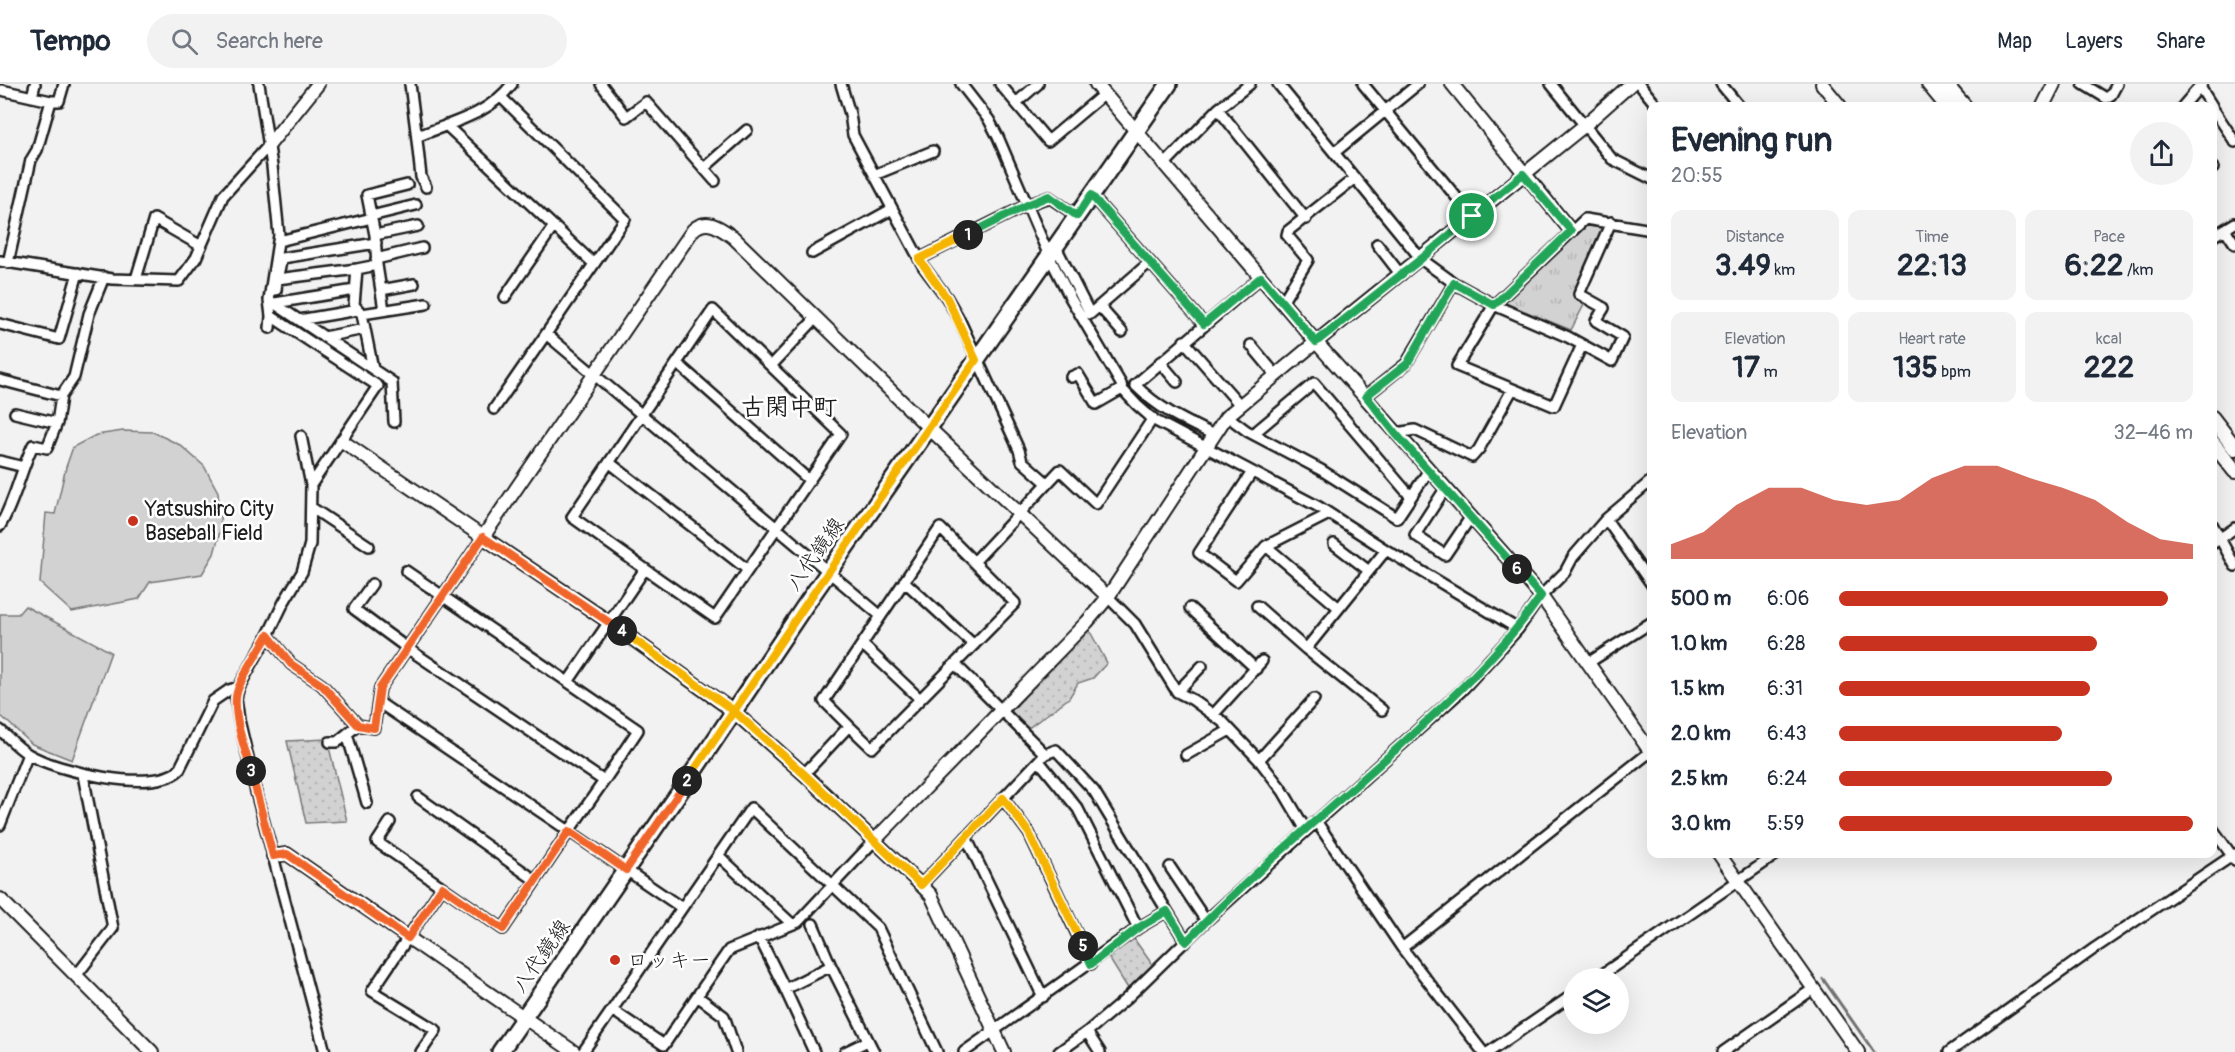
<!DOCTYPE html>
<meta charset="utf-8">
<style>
:root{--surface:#fff;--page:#f2f2f3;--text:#1f2937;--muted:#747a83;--line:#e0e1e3;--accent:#c8321e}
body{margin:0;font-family:Pangolin,"Klee One",sans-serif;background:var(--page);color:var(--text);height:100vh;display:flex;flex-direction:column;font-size:22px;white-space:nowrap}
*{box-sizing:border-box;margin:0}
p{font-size:20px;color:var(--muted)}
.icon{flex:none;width:33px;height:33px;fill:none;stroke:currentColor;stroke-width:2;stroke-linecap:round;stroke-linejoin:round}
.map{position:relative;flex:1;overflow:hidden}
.sheet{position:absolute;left:1647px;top:18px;width:570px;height:756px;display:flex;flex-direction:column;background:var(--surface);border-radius:12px;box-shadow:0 6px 24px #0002}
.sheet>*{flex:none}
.tools{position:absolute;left:1563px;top:884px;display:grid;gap:12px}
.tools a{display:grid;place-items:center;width:66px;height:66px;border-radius:50%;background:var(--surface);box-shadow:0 6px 24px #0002;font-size:30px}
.pin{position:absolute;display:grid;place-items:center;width:51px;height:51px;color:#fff;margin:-26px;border:3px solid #fff;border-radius:50%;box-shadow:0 2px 6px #0007}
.km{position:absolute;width:30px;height:30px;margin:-15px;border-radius:50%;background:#222;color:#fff;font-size:16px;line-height:30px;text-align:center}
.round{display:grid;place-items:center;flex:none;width:63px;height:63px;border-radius:32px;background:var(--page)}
.summary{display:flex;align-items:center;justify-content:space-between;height:102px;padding:0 24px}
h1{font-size:33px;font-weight:800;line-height:45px}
.metrics{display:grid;grid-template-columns:repeat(3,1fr);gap:9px;height:102px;padding:6px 24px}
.metrics div{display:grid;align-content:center;border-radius:12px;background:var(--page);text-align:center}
.metrics b{font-size:30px;font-weight:800}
.metrics small{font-size:16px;font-weight:400}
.metrics p{font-size:16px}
.chart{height:168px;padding:12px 24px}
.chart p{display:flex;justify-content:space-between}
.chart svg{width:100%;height:108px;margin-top:6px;fill:var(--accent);opacity:.7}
ul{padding:0 24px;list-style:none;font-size:20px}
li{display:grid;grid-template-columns:96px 72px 1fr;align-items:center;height:45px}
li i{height:15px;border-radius:8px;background:var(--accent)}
header{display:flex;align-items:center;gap:36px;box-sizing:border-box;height:84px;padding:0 30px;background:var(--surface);border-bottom:2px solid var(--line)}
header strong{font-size:28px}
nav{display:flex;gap:33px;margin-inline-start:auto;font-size:21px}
.search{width:420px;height:54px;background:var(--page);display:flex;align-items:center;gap:15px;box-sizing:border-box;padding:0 21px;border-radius:33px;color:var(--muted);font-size:22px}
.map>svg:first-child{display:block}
.grass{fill:url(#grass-dots);stroke:#777;stroke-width:1.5}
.park{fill:url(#park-tufts);stroke:#777;stroke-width:1.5}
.garden{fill:#d2d2d2;stroke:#777;stroke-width:1.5}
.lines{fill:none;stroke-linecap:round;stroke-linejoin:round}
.stream{stroke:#707070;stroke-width:3}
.minor-casing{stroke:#1c1c1c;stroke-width:14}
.tertiary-casing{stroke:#1c1c1c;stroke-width:16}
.secondary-casing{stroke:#1c1c1c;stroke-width:18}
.primary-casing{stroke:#1c1c1c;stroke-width:20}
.minor{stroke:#fff;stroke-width:9}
.tertiary{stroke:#fff;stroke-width:12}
.secondary{stroke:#fff;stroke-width:14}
.primary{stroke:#fff;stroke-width:15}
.split-1-casing{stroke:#fff;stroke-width:12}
.split-2-casing{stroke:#fff;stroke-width:12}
.split-3-casing{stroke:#fff;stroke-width:12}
.split-4-casing{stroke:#fff;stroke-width:12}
.split-5-casing{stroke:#fff;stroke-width:12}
.split-6-casing{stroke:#fff;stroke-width:12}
.split-7-casing{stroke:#fff;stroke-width:12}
.split-1{stroke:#22a559;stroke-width:8}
.split-2{stroke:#f5b400;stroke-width:8}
.split-3{stroke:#f0652b;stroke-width:8}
.split-4{stroke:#f0652b;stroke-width:8}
.split-5{stroke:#f5b400;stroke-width:8}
.split-6{stroke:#22a559;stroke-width:8}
.split-7{stroke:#22a559;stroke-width:8}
.poi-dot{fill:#c8321e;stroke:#fff;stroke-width:2}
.labels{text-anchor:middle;stroke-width:5;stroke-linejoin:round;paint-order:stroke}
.poi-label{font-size:21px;fill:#1c1c1c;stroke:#fff;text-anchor:start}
.street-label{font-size:21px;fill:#1c1c1c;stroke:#fff}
.quarter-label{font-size:24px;font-weight:bold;fill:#1c1c1c;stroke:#fff}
</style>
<header>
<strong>Tempo</strong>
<div class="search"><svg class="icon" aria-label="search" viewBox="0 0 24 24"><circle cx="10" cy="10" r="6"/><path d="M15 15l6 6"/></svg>Search here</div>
<nav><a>Map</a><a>Layers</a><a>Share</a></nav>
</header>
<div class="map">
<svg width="2235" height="968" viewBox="0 0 2235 968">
<defs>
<pattern id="grass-dots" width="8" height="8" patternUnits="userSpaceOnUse" patternTransform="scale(1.5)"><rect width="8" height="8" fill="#d2d2d2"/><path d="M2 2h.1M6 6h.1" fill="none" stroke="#b4b4b4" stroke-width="1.8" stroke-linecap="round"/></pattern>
<pattern id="park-tufts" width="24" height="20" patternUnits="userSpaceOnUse" patternTransform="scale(1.5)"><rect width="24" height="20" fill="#d2d2d2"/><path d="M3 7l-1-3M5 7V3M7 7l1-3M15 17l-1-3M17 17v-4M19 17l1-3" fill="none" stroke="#b4b4b4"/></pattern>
</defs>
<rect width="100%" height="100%" fill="#f2f2f2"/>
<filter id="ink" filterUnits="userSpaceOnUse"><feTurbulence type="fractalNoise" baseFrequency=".0167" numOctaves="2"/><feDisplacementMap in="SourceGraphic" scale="12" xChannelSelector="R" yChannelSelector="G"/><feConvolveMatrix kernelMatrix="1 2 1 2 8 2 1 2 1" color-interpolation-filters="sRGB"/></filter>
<g filter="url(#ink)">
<path class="grass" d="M1087,542L1107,579L1093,594L1078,599L1069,614L1027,645L1009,630Z
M327,655L347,737L306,739L287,657Z
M1132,852L1154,883L1129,906L1107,871Z"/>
<path class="park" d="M1586,139L1607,142L1576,213L1585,219L1571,246L1502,218Z"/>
<path class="garden" d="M123,347L153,348L180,361L204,382L218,408L221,444L214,470L202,490L150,498L139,515L72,528L40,499L46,429L55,430L66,383L73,363L96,351Z
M25,522L111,568L72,676L32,660L0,631V530H18Z"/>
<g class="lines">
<path class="stream" d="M1823,895L1874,968"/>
<defs>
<path id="minor" d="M259,0L272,82L279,151L269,216L271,232L270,244
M410,0L416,47L421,51C456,37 489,30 512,0
M601,0L626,33L646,18L715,97
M841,0L850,30L853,51L923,182L947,214L959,235L1019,366L1022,377L1047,399
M961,0L989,36L998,53L1049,172L1071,215L1121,300L1122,305
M1000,0L1048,57L1104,10
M1278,0L1421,175L1454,199L1494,221L1568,253L1612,277L1623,253L1596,237L1604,224L1579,210L1611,138
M1363,0L1472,132
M1551,0L1612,75L1652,95
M1639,0L1657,22
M1721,0L1739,22
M2083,0L2106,14L2111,11L2117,0
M2200,3L2212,22
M1,6L51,17L37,66L31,76L8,179
M32,13L35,0
M502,14L625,135L546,250
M51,17H59L64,0
M1016,19L1038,0
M2183,22L2202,0
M2212,23L2235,58
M1218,25L1306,135
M446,41L594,180
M416,47L421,93L426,103
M1335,68L1418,0
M1165,80L1218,25L1250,0
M2212,83L2213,84
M704,84L747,46
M874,91L933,67
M1091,111L1204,240
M371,132L416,121
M2225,145L2235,160
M375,151L418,142
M2212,153L2235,139
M283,156L372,134
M1377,160L1401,191
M1056,163L1090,230L1150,178
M812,169L892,125
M376,175L422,164
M919,175L1027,121L1049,113L1077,132
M0,177L112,195L179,197L196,174L223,112L269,61
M377,181L375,151L367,111L407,101
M136,195L154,135L201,162
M277,195L282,174L376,159
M276,206L277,195L357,185
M381,206L414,200
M505,213L554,142
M269,216L392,298L394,338
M1283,217L1308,176L1287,151L1288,147L1355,94
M275,219L355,206
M1099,222L1122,248
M362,230L354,221L357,185L377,181L384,226
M271,232L378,302L311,401
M299,236L358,226
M0,240L59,255L78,189
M324,253L365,245
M1184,257L1240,321
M1251,261L1276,291
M1582,261L1554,322L1457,282L1494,221L1585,135L1652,146
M1160,278L1177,298
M677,279L809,396
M771,282L816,234
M373,285L362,230L426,220
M1071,293L1078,290L1096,320L1122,305L1137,321L1154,336L1319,423L1386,466L1518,545
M0,296L61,312
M1366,312L1406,280L1454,199
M494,325L546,250L881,532
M15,329L57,339
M1227,332L1247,347L1321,386L1397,434L1429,386
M1396,349L1415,346L1472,373L1479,365L1512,306
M1253,350L1314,299L1411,413
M1214,351C1183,336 1159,325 1135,301L1261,193
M301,352L311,401L310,460L302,488L284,518L268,551L239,603L236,614L239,636L256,708L325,968
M0,377L24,383
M610,379L748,486
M1252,388L1199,469L1236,497L1266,462
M1445,405L1415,451L1445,471L1470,434
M312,424L369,462
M1329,430L1266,462L1339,524
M1606,435L1652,501
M2212,440L2235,482
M0,442C15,417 20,388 33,361L47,364L57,339L61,312L74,293L89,230L104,193
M1334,460L1369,487
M2212,460L2235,444
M974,478L1060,386L1096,420L1153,334
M904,497L974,561
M372,500L354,525L407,564L604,697L638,646L406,487
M1108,513L1135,540L1177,608L1193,616L1223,638L1259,676L1283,707L1306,746
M1257,522L1306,565
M1190,524L1256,585
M268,551L291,580L322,601L358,641
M862,560L920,615
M1588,579L1652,538
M568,598L645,485L572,433L713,226L841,350L715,534L645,485
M1177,608L1202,582
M378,618L569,747L604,697
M1382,626L1306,565L1386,466
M1213,631L1262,577
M0,646C9,654 18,664 28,670C56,687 153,710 179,686L213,617L229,606L239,603
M347,650L367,719
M330,658H337L358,641L374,644L380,604L483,453
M1045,670L1056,666L1094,707L1186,858
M1186,671L1230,646
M1259,676L1314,615
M1039,677L1078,725L1138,844
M804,690L849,642L824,617L940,444L1015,519L872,664L849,642
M418,713L535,796
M1003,714L1029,749L1091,880
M1316,737L1402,864L1483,968
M390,738L377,758L503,845L569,747L682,824L612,926
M0,741L28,670
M2212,744L2235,776
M966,753L1043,913
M719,772L792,840
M1170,783L1206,837
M921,801L1045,670L955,580
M682,824L751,724L878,844L937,968
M813,840L831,882
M759,853L785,905
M1402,864L1650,668
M76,892L113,844L83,691
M1597,894L1777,770
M697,912L729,866L798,838L874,757
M1087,948L1100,968
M421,968L436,946L372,907L442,803
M583,968L612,926L664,961L697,912L724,932L736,968
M814,968L785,905L831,882L874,968
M845,968L868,957
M964,968L1138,844L1167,827
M1059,968L1087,948L1126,915L1206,837L1461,607L1518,545L1541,512L1565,488L1573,473L1606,435L1652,396
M1489,968L1574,910
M1723,968L1813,905
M1949,968L2095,864L2235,770"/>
<path id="tertiary" d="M1096,0L1316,258L1541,512L1652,670
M1452,0L1571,147
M1822,0L1840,22
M2043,22L2054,0
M269,61L318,0
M342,357L483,453
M874,757L1087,538L1108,513L1226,333L1316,258L1585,41L1631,0
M1719,770L1858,968
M273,772L287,770L574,968
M0,815L152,968
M1004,968L931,811L921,801L804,690L733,627L609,538L483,453L693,146C707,133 720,144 733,153L929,344L1108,513"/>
<path id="secondary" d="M1929,0L1947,22
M1945,0L1964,22
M2212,334L2235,364
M2212,358L2235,387"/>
<path id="primary" d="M500,968L679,709L804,523L1169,0"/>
</defs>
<use href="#minor" class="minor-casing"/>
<use href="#tertiary" class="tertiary-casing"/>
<use href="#secondary" class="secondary-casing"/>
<use href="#primary" class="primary-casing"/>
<use href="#minor" class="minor"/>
<use href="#tertiary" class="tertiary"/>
<use href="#secondary" class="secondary"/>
<use href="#primary" class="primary"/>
</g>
</g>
<g class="lines" filter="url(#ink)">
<defs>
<path id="split-1" d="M968,151L1027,121L1049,112L1077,132L1091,111L1204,240L1261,193L1316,258L1421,175L1472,132"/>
<path id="split-2" d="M687,697L804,523L976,276L947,214L919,175L968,151"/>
<path id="split-3" d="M251,687L273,772L287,770L408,854L442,803L503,845L569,747L626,786L687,697"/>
<path id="split-4" d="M251,687C245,664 234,637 236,613C237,599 260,566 268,551L291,580L322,601L358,641L374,644L380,604L483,453L622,547"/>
<path id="split-5" d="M622,547L734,627L804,690L921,801L1003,714L1029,749L1083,862"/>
<path id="split-6" d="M1083,862L1091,880L1138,844L1167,827L1186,858C1250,791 1322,732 1391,670C1445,621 1499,572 1541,512L1517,485"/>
<path id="split-7" d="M1472,132L1523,90L1571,147L1494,221L1454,199L1407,280L1366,312L1396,350L1517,485"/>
</defs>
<use href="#split-1" class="split-1-casing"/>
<use href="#split-2" class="split-2-casing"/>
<use href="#split-3" class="split-3-casing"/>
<use href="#split-4" class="split-4-casing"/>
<use href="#split-5" class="split-5-casing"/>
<use href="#split-6" class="split-6-casing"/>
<use href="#split-7" class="split-7-casing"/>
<use href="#split-1" class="split-1"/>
<use href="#split-2" class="split-2"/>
<use href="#split-3" class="split-3"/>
<use href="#split-4" class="split-4"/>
<use href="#split-5" class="split-5"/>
<use href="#split-6" class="split-6"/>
<use href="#split-7" class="split-7"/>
</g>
<g class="poi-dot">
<circle cx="133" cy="437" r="6"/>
<circle cx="615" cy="876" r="6"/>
</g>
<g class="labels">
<g class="poi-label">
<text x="145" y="432">Yatsushiro City<tspan x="145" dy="24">Baseball Field</tspan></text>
<text x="627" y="883">ロッキー</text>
</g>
<g class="street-label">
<text transform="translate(815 470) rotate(-55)" y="7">八代鏡線</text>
<text transform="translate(541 872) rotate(-55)" y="7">八代鏡線</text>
</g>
<g class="quarter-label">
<text x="789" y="331">古閑中町</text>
</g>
</g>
</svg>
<div class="tools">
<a><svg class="icon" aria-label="layers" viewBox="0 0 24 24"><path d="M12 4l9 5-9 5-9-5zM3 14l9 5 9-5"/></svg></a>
</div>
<div class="pin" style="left:1472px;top:132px;background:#1e9e55"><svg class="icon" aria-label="arrive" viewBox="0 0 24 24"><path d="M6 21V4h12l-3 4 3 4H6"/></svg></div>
<b class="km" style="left:968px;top:151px">1</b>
<b class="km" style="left:687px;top:697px">2</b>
<b class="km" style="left:251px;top:687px">3</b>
<b class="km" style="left:622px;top:547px">4</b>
<b class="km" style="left:1083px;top:862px">5</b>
<b class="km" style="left:1517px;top:485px">6</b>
<section class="sheet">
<div class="summary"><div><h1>Evening run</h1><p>20:55</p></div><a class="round"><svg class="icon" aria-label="share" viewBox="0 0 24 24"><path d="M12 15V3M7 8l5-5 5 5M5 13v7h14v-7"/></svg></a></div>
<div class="metrics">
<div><p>Distance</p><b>3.49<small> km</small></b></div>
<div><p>Time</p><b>22:13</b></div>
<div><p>Pace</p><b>6:22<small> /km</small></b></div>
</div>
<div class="metrics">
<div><p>Elevation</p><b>17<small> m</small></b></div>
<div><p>Heart rate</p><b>135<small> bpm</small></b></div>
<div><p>kcal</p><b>222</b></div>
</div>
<div class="chart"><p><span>Elevation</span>32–46 m</p>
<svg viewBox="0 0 160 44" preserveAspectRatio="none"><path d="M0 44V38L10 33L20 22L30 15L40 15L50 20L60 22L70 20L80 11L90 6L100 6L110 11L120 15L130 20L140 29L150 36L160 38V44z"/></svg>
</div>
<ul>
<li><b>500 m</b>6:06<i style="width:93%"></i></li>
<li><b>1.0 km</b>6:28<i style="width:73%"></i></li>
<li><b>1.5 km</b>6:31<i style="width:71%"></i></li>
<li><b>2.0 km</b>6:43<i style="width:63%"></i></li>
<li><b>2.5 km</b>6:24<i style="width:77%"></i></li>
<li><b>3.0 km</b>5:59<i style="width:100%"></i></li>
</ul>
</section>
</div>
